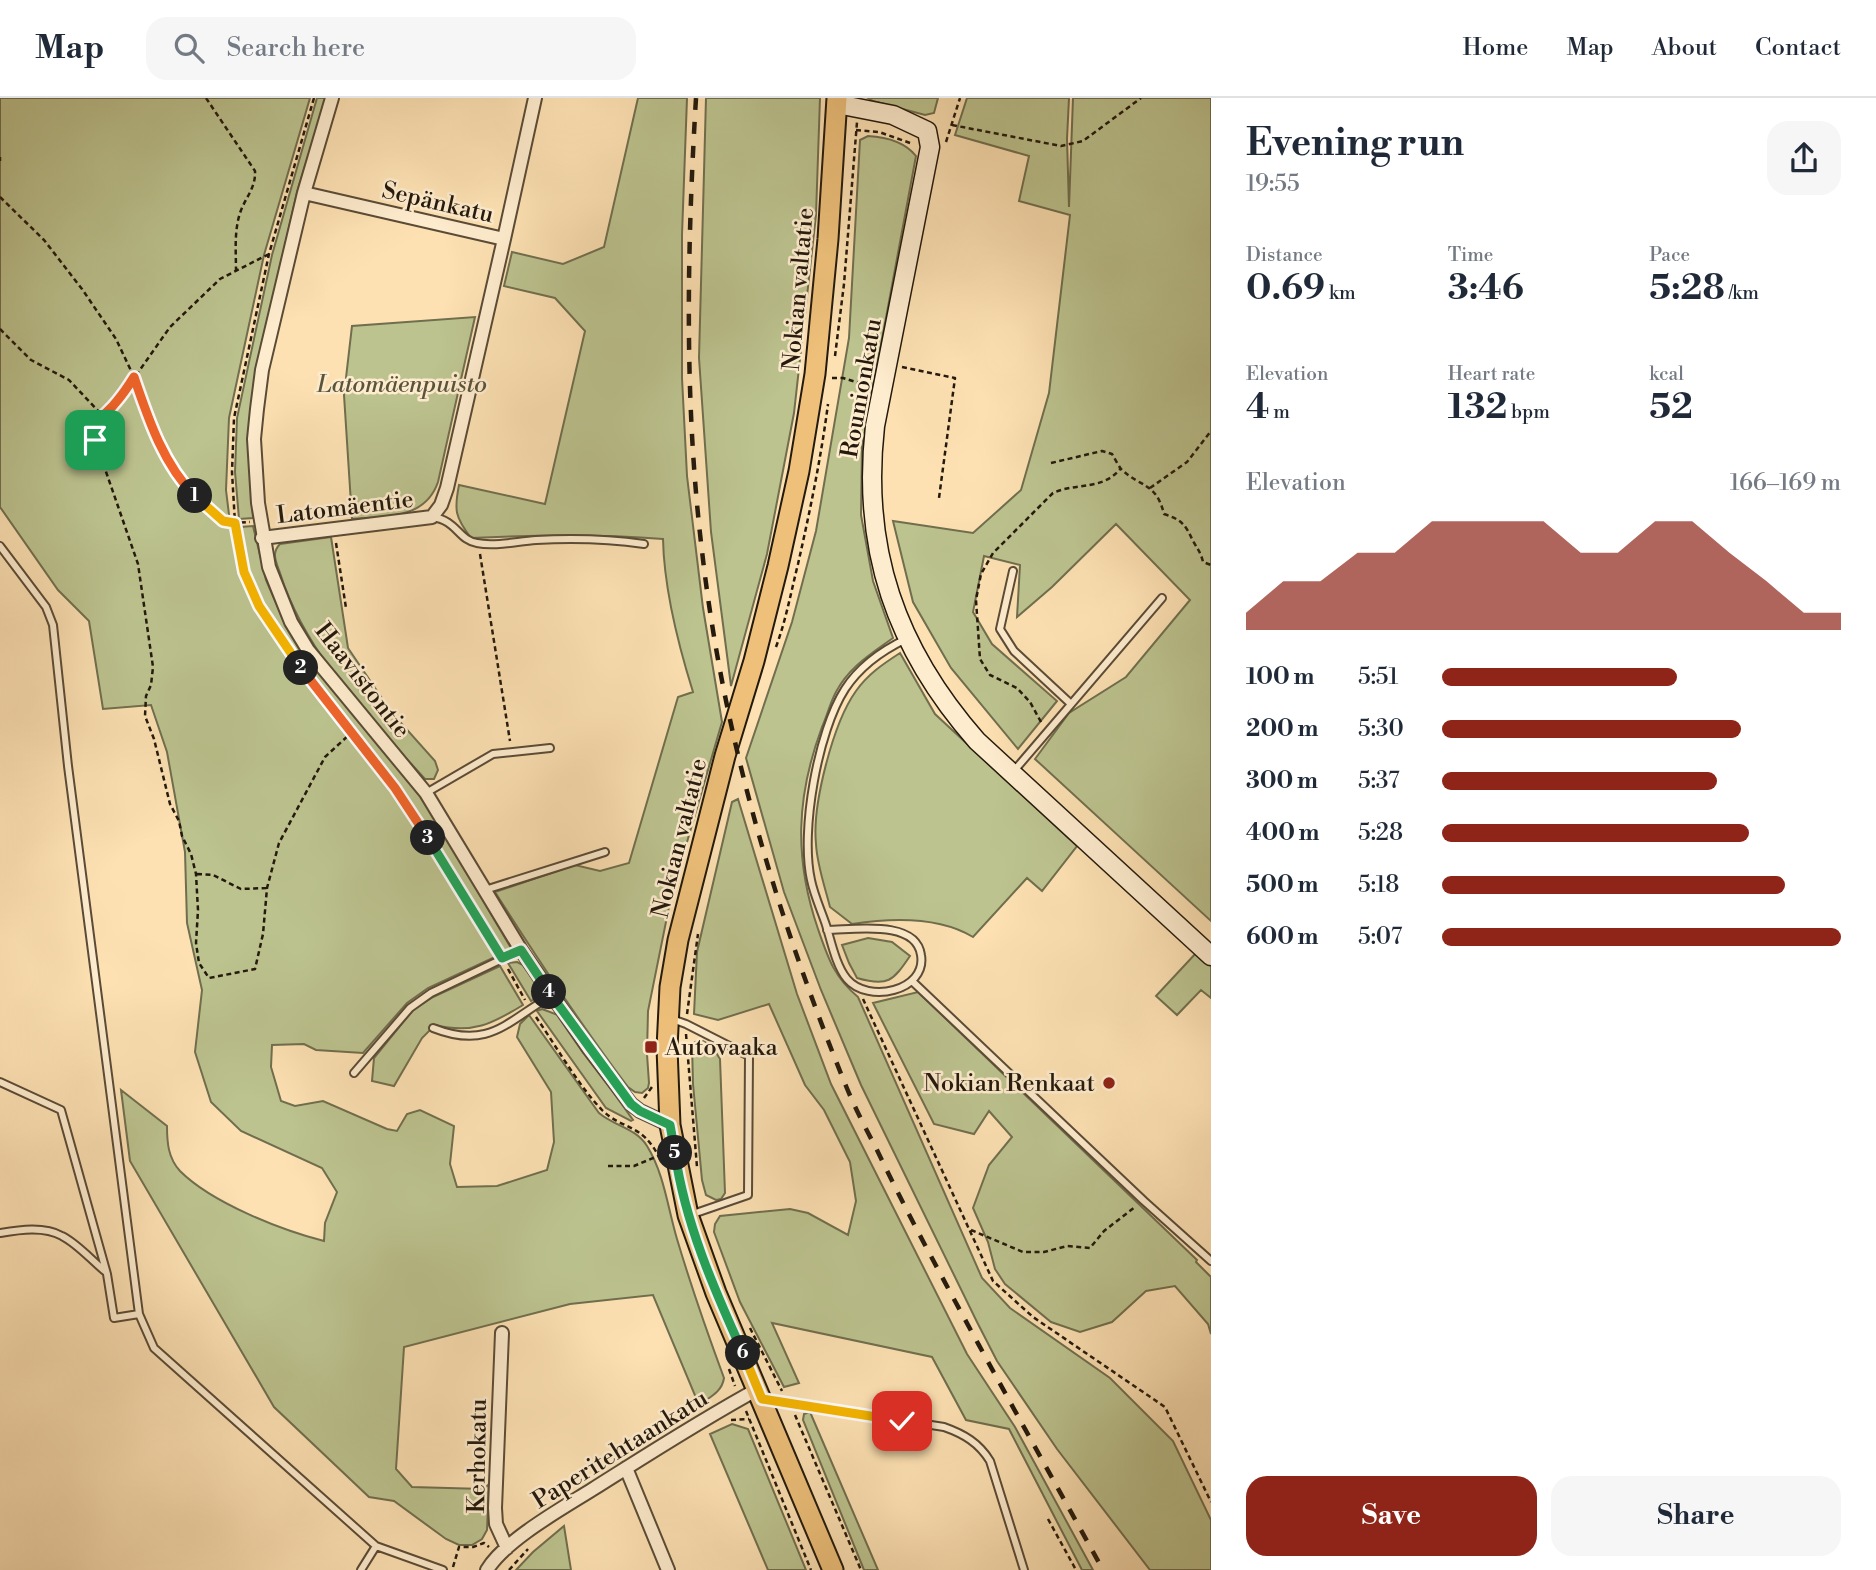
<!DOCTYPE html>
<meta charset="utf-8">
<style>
:root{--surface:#fff;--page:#f6f6f7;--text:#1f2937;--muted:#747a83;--line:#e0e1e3;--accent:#8f2418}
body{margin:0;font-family:"Libre Bodoni",serif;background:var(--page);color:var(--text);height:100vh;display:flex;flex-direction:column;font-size:26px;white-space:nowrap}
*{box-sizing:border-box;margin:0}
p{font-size:23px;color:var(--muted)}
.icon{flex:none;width:38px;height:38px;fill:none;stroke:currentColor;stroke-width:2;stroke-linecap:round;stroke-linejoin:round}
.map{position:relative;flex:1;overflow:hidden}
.details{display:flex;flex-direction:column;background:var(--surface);width:665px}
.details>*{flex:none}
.pin{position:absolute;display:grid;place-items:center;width:60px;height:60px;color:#fff;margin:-30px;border-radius:14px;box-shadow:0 4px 10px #0006}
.km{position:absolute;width:35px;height:35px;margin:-18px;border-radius:50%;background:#222;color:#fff;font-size:19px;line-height:35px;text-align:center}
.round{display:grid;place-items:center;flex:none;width:74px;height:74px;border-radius:21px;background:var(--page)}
.head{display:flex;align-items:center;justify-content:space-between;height:119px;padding:0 35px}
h1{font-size:38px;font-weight:700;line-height:52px}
.figures{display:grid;grid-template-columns:repeat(3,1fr);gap:10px;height:119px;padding:7px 35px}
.figures div{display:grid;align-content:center}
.figures b{font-size:35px;font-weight:700}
.figures small{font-size:19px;font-weight:400}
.figures p{font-size:19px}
.chart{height:196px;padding:14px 35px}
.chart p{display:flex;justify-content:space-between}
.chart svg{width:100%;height:126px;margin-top:7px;fill:var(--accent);opacity:.7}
.action{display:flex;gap:14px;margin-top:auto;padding:14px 35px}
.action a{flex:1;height:80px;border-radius:21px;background:var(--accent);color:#fff;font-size:28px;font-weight:700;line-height:80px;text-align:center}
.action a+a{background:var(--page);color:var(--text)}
ul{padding:0 35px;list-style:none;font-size:23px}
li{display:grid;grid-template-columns:112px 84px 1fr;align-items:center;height:52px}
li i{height:18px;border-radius:9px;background:var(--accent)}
header{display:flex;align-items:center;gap:42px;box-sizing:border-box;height:98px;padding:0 35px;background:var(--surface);border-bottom:2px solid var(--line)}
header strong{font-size:33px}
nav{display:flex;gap:38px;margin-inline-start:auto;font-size:24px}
.search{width:490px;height:63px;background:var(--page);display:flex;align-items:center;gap:18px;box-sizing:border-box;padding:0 24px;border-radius:21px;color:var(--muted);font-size:26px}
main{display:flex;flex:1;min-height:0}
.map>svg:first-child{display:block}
.green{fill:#bcc38f;stroke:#706e4e;stroke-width:2}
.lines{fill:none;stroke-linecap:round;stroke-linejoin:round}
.service-casing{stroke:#5a4b36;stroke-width:10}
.minor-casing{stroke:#5a4b36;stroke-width:16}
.secondary-casing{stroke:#23190c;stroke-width:21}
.primary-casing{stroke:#23190c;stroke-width:23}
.path{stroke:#23190c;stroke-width:2.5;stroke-dasharray:5 3.5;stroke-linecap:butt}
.service{stroke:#feecce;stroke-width:6}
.minor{stroke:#feecce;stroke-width:12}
.secondary{stroke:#feecce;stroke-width:18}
.primary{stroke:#eec07a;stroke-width:19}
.rail{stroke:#23190c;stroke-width:4.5;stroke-dasharray:12 12;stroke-linecap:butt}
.split-1-casing{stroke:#fff;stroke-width:14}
.split-2-casing{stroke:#fff;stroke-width:14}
.split-3-casing{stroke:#fff;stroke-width:14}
.split-4-casing{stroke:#fff;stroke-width:14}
.split-5-casing{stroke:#fff;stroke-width:14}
.split-6-casing{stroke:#fff;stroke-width:14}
.split-7-casing{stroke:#fff;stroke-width:14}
.split-1{stroke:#f0652b;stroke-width:9}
.split-2{stroke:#f5b400;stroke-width:9}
.split-3{stroke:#f0652b;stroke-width:9}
.split-4{stroke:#22a559;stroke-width:9}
.split-5{stroke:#22a559;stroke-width:9}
.split-6{stroke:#22a559;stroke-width:9}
.split-7{stroke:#f5b400;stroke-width:9}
.poi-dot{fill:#8f2418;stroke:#feecce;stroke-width:2.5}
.labels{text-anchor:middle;stroke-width:5;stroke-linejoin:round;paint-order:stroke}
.street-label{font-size:24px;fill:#23190c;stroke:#feecce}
.park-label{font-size:24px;font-style:italic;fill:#59543a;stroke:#feecce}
.poi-label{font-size:24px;fill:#23190c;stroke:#feecce;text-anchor:start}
</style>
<header>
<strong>Map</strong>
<div class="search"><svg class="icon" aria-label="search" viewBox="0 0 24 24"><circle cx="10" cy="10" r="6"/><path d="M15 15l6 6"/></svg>Search here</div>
<nav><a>Home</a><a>Map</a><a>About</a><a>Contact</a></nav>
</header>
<main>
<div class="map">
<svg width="1211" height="1472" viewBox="0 0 1211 1472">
<rect width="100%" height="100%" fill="#fde1b3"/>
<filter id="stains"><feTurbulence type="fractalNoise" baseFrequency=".00286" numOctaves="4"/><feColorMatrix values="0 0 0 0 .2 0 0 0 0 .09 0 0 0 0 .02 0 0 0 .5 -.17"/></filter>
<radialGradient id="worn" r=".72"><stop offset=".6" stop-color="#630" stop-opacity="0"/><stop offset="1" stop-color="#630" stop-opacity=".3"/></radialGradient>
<path class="green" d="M0,0H310L264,157L229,320L226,392L231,433L240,473L256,510L282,550L409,715L495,859L428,890L407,905L363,955L316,952L304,946L272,947L271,969L281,1003L295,1008L323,1003L387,1031L397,1033L407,1016L420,1012L454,1028L450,1066L457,1089L497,1088L547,1072L554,1044L551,994L517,939L520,926L529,917L599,1015C614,1028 636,1030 647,1048C664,1075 668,1111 677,1141C691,1188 707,1234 724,1280C722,1294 710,1299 699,1307L653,1197L570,1206L404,1249L396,1371L412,1389L484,1391L489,1386L487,1432L482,1441L472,1447H459L446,1441L394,1403L369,1399L274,1309L130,1063L121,992L167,1028C167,1044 168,1060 180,1073C212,1105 281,1132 324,1143L325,1125L337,1094L322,1070L241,1033L211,1004L195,954L202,892L187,825L185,754L167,654L151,607L103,611L89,523L58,492L0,409Z
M317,0H326L297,94L257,272L248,341L253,420L239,421L235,374L237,320L272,157Z
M638,0H687L682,137V280L687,378L703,510L722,624L671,799L648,913L647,956L649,985L648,990L642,995L635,994L628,989C580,926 537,860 495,794L575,767L600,773L629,765L678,599L693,594C678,546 664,492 663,441C598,436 535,437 471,440C455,419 454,412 459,387L545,406L585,233L555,200L504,188L512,154L563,166L604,149Z
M706,0H820L816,117L794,315L767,456L731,588L711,434L699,260Z
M868,0H938L934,15L925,17L873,3Z
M967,0H1069L1067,41L1069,109L1073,0H1211V823L1035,661L1069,615L1126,579L1190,502L1116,426L1052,489L1017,519L1020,467L984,458L973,514L992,546L1057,603L1018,651L951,570L913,504L893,423L973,435L1021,392L1049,295L1070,117L1019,103L1029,58L955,37Z
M868,38C886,39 904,43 916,58L862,349L861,417L873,483L893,540C871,556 849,569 836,594C830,605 827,618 822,629C796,699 794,761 818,831C828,860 834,879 858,899L982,1180L1010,1210L1110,1280L1173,1343L1211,1422V1472H1150L1057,1351L997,1263L977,1224L861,987L821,892L784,794L746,660L792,524L816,433L849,240L860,42Z
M475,219L438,384C425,422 385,418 352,421L344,297L352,228Z
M253,428L266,482L286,528L305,557L425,704L511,850L502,855L415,710L298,560L278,531L251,482L240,429Z
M331,439L348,550L392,615L435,663L438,672L434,681H425C369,619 306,557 280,475C276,464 271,455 280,446Z
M900,555L935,616L1077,748L1042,793L1027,780L973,839C938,818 891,820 852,826L830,809C825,789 817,767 816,746C812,707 833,625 856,593C868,576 883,566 900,555Z
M738,701L797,896L831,986L967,1256L1015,1329L1093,1472H1082L1009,1331L966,1322L932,1259L772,1225L799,1285L784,1289L740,1204L714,1134L715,1126L720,1118L790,1111L808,1115L848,1137L856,1103L850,1064L824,1012L805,987L769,906L718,922L694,916L697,854L732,704Z
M868,840L892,844L910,858C893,883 888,889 857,880L849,865L842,847Z
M1197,854L1211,868V900L1201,892L1177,917L1156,898Z
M517,864L523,867L541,894L540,898L531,903L508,865Z
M500,868L523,907C492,926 473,936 435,927L422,940L394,988L372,983L374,960L413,912L433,899Z
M918,894L1197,1162L1196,1164L1211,1179V1236L1208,1226L1175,1188L1146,1193L1112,1224L1080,1234L1051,1224L1005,1186L995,1171L988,1144L973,1110L989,1067L1012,1039L989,1013L974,1036L934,1026L873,905Z
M542,911L558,917L633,1022L631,1023L606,1010L537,913Z
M703,943L712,948L720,961L725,1095L721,1101L716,1102L706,1097L702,1082L693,986L692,947L695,944Z
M810,1314L878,1472H864L803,1322L804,1316Z
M732,1326L748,1331L806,1472H768L710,1336Z
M564,1428L571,1472H516L533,1454Z"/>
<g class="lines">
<defs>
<path id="service" d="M432,419C457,422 458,442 477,445C495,449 518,443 536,442C572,440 609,441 644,446
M0,448L46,509L53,527L68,668L139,1216L154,1250L376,1448L443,1472
M1013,473L1000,531L1014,553L1071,606
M1013,674L1162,500
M426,695L493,656L550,650
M485,792L605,754
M827,832C853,832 916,821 921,857C927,893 868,906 847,881C836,868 831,843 826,827C821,812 814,797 811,782C800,733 818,633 845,591C860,568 881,553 906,541
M912,883L1144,1103L1211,1163
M672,921L686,926L749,958L748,1097L690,1117
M433,930C489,952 506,924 551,898
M354,975L410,910L431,895L521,852
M0,984L61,1012L107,1176L114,1220L139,1216
M0,1135C19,1132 44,1128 62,1138C78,1146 92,1163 106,1174
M764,1301L944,1329C964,1336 979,1345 990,1363L1024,1472
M361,1472L376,1448"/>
<path id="minor" d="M332,0L304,95L262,272L257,311L254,341L258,405L269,469L291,524L308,552L426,695L521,852L589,951L631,1006L640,1013L670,1027
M304,95L504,141L535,0
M262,440L432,419L441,407L447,390L504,141
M502,1235L495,1410L496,1426L507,1450
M626,1370L668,1472
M487,1472C505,1442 563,1410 593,1391C647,1357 701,1322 758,1291"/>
<path id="secondary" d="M837,6L893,17L927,33L930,49L875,328C861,451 896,551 977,643L1211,858"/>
<path id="primary" d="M833,1472L716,1195L688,1117L670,1027L667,950L670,889L678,842L725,658L754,563L778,468L799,373L815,276L828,141L837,0"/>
</defs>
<use href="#service" class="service-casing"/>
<use href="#minor" class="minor-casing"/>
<use href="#secondary" class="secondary-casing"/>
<use href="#primary" class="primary-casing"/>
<path class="path" d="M206,0L255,73C256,90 245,100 240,115C234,134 236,153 236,173
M314,0L269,156L234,320L232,374L235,425L244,474L259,508L285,548L415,717L497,853
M952,27L1061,48L1083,43L1141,0
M856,32L879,34L913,46
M946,44L960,0
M0,59V63
M0,99L44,142L82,191L116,241L134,279L162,351L187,390L223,423L235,425L250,424
M269,156L220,181L170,229L116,306L101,316L95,326V342L138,466L153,569L151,587L146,598L145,618L154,641L170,706L179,723L182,738L191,756L196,776L198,812L196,845L199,865L209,880L255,871L263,836L267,790L279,745L325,659L350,636
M0,231L31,262L69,282L101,316
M835,258L844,186L857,24
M902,269L955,280L939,400
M832,280H843L869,288
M1051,365L1102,353L1112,356C1115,361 1118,367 1121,371C1141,390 1156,384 1164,416C1182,422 1185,426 1193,443C1197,450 1201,455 1203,464L1211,467
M1150,390L1187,364L1211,333
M336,445L346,510
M480,456L510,643
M776,549C786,522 791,494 798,466C810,413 821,360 828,306
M1041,624L1030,604L1017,590L990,577L980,561L976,502L981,476L993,455L1053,395C1077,384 1103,393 1121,370
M197,776L213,777L241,791L267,790
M508,871L525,902
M863,901L993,1183L1033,1219L1165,1309L1211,1404
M687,916L698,836
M536,919C556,948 578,987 602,1012C622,1032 642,1025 659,1059
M686,936L697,1069
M644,1000L652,989
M608,1068H634L658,1058
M971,1132L1023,1154H1044L1067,1148L1090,1150L1104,1133L1135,1109
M750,1230L782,1293
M729,1271L735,1288
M746,1313L811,1472
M795,1317L861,1472
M731,1322L749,1321
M1048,1421L1076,1472
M453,1469L459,1449H473L484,1445L489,1449
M509,1472L528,1451"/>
<use href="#service" class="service"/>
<use href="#minor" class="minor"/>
<use href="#secondary" class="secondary"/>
<use href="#primary" class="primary"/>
<path class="rail" d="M696,0C687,150 684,304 702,453C723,638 776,816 846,988C855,1010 866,1031 877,1052C897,1094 919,1136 941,1177C994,1276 1049,1374 1103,1472"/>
</g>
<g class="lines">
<defs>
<path id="split-1" d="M95,342C96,316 104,320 117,303C123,296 129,287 134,279C148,320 163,366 195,398"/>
<path id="split-2" d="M195,398L223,423L235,425L244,474L259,508L301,570"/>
<path id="split-3" d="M301,570L395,690L428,740"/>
<path id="split-4" d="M428,740L502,860L521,852L549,894"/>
<path id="split-5" d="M549,894L631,1006L640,1013L670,1027L675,1055"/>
<path id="split-6" d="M675,1055C685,1125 714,1191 743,1255"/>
<path id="split-7" d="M743,1255L762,1301L902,1323"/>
</defs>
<use href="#split-1" class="split-1-casing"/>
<use href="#split-2" class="split-2-casing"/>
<use href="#split-3" class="split-3-casing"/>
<use href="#split-4" class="split-4-casing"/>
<use href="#split-5" class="split-5-casing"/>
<use href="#split-6" class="split-6-casing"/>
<use href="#split-7" class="split-7-casing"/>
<use href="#split-1" class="split-1"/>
<use href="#split-2" class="split-2"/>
<use href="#split-3" class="split-3"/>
<use href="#split-4" class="split-4"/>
<use href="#split-5" class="split-5"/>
<use href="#split-6" class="split-6"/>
<use href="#split-7" class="split-7"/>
</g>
<g class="poi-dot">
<rect x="644" y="942" width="14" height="14" rx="3.5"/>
<circle cx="1109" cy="985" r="7"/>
</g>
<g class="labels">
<g class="street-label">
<text transform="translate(438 104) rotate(13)" y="8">Sepänkatu</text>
<text transform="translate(798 191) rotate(-85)" y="8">Nokian valtatie</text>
<text transform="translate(861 290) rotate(-80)" y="8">Rounionkatu</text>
<text transform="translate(345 409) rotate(-7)" y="8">Latomäentie</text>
<text transform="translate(363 582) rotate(52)" y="8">Haavistontie</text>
<text transform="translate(679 740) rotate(-76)" y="8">Nokian valtatie</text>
<text transform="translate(620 1351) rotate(-32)" y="8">Paperitehtaankatu</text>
<text transform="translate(477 1358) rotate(-89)" y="8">Kerhokatu</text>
</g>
<g class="park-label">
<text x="402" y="294">Latomäenpuisto</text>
</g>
<g class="poi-label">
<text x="665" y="957">Autovaaka</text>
<text x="1095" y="993" text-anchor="end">Nokian Renkaat</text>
</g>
</g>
<rect width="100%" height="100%" filter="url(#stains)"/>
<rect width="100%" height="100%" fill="url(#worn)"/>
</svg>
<div class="pin" style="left:95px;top:342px;background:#1e9e55"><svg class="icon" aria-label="arrive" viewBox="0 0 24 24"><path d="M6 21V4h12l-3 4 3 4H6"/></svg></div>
<div class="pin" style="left:902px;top:1323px;background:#d93025"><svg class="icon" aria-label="check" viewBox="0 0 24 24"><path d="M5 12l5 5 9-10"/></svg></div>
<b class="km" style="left:195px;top:398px">1</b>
<b class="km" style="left:301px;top:570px">2</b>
<b class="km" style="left:428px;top:740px">3</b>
<b class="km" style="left:549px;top:894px">4</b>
<b class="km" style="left:675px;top:1055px">5</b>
<b class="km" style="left:743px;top:1255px">6</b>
</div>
<section class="details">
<div class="head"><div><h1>Evening run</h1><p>19:55</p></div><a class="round"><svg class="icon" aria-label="share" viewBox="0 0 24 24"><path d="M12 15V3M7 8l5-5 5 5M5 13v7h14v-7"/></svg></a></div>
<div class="figures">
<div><p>Distance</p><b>0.69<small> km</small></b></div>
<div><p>Time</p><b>3:46</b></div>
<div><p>Pace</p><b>5:28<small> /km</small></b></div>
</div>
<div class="figures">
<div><p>Elevation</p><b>4<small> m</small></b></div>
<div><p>Heart rate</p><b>132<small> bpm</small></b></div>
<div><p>kcal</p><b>52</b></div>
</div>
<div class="chart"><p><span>Elevation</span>166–169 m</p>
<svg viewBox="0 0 160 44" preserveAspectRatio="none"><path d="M0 44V38L10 27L20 27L30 17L40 17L50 6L60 6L70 6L80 6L90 17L100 17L110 6L120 6L130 17L140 27L150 38L160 38V44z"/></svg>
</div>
<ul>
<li><b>100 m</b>5:51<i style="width:59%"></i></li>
<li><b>200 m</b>5:30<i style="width:75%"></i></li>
<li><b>300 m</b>5:37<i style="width:69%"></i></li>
<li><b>400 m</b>5:28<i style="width:77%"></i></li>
<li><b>500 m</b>5:18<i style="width:86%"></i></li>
<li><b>600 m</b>5:07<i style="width:100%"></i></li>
</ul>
<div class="action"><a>Save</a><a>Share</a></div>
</section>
</main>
